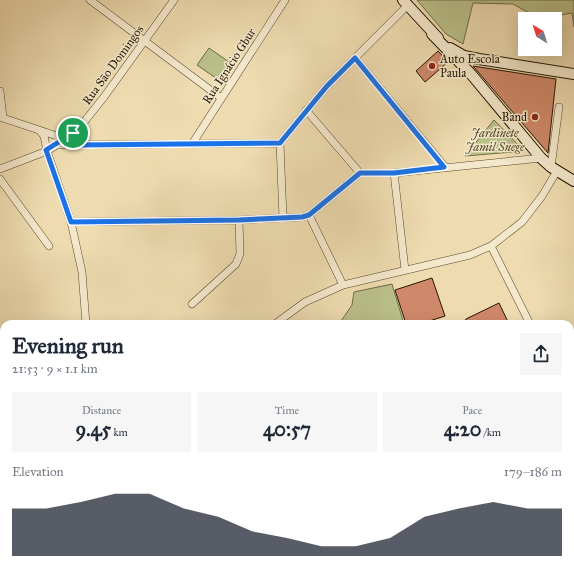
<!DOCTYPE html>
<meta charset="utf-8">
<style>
:root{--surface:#fff;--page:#f6f6f7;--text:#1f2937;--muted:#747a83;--accent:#111827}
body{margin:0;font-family:"IM FELL Great Primer",serif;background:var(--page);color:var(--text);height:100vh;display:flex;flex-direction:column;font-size:15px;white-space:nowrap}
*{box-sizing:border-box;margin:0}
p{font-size:13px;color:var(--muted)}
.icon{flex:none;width:22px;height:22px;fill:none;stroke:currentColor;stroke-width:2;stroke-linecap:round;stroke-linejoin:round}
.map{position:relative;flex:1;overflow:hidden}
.drawer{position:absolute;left:0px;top:320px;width:574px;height:256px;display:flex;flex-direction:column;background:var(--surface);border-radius:12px 12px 0 0;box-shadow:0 4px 16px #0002}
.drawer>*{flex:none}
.needle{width:26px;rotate:322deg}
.fabs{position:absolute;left:518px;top:12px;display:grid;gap:8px}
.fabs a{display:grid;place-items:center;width:44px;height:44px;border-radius:0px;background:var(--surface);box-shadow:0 4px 16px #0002;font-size:20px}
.pin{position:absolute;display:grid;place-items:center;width:34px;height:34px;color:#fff;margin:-17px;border:2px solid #fff;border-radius:50%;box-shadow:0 1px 4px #0007}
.round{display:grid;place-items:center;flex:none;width:42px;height:42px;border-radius:0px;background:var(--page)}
.summary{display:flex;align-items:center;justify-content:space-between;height:68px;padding:0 12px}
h1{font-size:22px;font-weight:800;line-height:30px}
.stats{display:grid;grid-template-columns:repeat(3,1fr);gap:6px;height:68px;padding:4px 12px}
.stats div{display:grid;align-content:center;border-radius:0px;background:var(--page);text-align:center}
.stats b{font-size:20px;font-weight:800}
.stats small{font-size:11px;font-weight:400}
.stats p{font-size:11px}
.chart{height:112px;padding:8px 12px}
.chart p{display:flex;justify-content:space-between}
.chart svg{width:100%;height:72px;margin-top:4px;fill:var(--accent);opacity:.7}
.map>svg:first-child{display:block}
.green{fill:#bac08a;stroke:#6f6b46}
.building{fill:#cf8869;stroke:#241601}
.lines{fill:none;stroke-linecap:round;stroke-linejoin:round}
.minor-casing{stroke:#56482d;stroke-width:8}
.secondary-casing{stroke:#241601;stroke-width:12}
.minor{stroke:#f4e8cc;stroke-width:7}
.secondary{stroke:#f4e8cc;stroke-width:10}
.route-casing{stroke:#fff;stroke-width:8}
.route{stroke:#1a73e8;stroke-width:5}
.poi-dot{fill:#8f2418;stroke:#f4e8cc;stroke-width:1.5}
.labels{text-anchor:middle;stroke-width:3;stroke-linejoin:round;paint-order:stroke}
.poi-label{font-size:12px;fill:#241601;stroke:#f4e8cc;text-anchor:start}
.street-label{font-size:12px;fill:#241601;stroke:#f4e8cc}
.park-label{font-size:12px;font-style:italic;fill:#51492a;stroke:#f4e8cc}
</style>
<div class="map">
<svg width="574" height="576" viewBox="0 0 574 576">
<rect width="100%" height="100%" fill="#eedcb0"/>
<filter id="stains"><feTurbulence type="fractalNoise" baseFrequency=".005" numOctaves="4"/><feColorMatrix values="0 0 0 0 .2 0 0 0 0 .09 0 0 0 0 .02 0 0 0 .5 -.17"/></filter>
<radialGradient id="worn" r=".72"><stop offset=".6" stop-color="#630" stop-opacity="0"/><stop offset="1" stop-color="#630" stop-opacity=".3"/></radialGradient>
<path class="green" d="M417,0H574V27L572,13L540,19L513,4L473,3L463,44L446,34Z
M209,48L232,64L220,81L197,65Z
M494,120L524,151L465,156Z
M392,284L404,324H339L352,305L354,292Z
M0,342H4V392L0,393Z"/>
<path class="building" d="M438,51L448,62L425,82L416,71Z
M473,66L556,79L548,153Z
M432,278L445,316L420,324H406L395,290Z
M499,303L509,324H463L466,319Z"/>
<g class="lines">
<defs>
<path id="minor" d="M90,0L221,98
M355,58L445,167
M0,91L3,118
M306,110L360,173
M0,117L66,139
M40,131L44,136L47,151L71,222L82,272L86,324
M280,143L283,218
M192,144L285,0
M57,145L280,143L327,86L407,6
M551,167L559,107
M0,169L47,151L66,139L80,127L104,97L174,0
M394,173L405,270
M0,179L49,246
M309,215L343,285
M71,222L239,220L302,217L309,215L360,173H394L541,158
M491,246L530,324
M192,304L236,264L240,254L239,220
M275,324L305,302L343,285L470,255L491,246L522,222L542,196L557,171
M0,337H4
M570,373L574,374
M0,430L4,429
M570,493L574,491
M570,566L574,565
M59,576L60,572
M164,576L165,572
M238,576L239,572
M320,576L321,572
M400,576L401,572
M548,576L557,572"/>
<path id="secondary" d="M403,0L438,38
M432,34L471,74L541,158L551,167L574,181
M450,48L464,56L479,59L574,74"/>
</defs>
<use href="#minor" class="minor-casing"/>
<use href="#secondary" class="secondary-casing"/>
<use href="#minor" class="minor"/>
<use href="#secondary" class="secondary"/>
</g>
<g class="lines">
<defs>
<path id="route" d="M355,58L444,167L394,173H360L309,215L302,217L239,220L71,222L46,150L73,133L80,145L280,143L327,86Z"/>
</defs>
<use href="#route" class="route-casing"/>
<use href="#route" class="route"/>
</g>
<g class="poi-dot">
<circle cx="432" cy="66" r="4"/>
<circle cx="535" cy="117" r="4"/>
</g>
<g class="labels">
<g class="poi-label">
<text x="440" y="63">Auto Escola<tspan x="440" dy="14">Paula</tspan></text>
<text x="527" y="121" text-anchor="end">Band</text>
</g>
<g class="street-label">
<text transform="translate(113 65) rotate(-54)" y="4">Rua São Domingos</text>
<text transform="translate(229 66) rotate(-57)" y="4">Rua Ignácio Gbur</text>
</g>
<g class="park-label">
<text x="495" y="137">Jardinete<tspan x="495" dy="14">Jamil Snege</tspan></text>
</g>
</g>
<rect width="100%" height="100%" filter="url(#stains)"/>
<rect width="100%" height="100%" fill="url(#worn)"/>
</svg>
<div class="fabs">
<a><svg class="needle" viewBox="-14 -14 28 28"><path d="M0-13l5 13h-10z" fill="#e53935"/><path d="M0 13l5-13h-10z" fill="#747a83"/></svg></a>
</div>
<div class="pin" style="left:73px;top:133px;background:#1e9e55"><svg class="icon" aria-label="arrive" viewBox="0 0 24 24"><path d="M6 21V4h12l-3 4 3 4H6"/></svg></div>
<section class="drawer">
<div class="summary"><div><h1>Evening run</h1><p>21:53 · 9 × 1.1 km</p></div><a class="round"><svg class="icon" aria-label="share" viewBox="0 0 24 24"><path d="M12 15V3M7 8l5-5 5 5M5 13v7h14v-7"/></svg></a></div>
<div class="stats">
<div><p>Distance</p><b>9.45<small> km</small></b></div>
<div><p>Time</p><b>40:57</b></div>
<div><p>Pace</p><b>4:20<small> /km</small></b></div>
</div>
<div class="chart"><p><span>Elevation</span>179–186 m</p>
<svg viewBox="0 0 160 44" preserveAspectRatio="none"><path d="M0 44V15L10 15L20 11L30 6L40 6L50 15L60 20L70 29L80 33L90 38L100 38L110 33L120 20L130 15L140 11L150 15L160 15V44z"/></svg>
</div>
</section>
</div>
